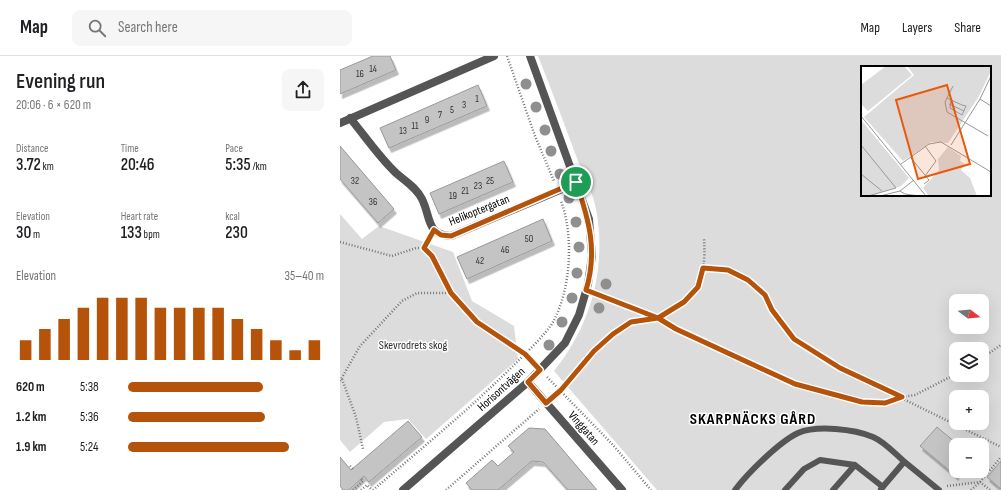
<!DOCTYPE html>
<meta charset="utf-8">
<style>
:root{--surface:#fff;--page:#f6f6f6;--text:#202124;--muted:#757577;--line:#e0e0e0;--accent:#b45309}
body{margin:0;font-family:"Sofia Sans Condensed",sans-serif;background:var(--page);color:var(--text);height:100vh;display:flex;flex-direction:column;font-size:15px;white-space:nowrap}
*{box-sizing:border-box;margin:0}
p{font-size:13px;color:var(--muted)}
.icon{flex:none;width:22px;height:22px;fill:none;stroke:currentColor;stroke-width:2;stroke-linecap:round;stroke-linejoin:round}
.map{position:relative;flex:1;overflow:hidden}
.sheet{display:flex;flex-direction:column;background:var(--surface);width:340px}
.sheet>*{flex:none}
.needle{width:26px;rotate:106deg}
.tools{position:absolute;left:609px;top:238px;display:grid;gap:8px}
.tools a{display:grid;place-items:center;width:40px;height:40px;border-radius:8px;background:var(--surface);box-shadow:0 4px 16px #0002;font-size:20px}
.pin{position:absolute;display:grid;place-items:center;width:34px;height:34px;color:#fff;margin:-17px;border:2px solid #fff;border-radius:50%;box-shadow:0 1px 4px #0007}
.round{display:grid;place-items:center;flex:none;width:42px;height:42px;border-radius:8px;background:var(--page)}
.head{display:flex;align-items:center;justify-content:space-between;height:68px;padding:0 16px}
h1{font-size:22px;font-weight:600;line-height:30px}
.stats{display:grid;grid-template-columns:repeat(3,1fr);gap:6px;height:68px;padding:4px 16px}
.stats div{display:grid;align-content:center}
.stats b{font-size:17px;font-weight:600}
.stats small{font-size:11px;font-weight:400}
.stats p{font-size:11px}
.chart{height:112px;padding:8px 16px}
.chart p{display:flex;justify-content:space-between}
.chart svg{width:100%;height:72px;margin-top:4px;stroke:var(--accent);stroke-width:6}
ul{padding:0 16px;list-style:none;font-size:13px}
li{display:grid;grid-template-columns:64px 48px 1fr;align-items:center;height:30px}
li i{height:10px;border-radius:5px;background:var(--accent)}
header{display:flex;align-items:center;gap:24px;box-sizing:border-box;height:56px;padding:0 20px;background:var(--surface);border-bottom:1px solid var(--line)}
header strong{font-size:19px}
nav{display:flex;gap:22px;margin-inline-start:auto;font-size:14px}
.search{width:280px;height:36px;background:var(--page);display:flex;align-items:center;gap:10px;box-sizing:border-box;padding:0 14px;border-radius:8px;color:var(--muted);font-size:15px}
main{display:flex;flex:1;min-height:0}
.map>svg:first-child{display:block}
.green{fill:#dcdcdc;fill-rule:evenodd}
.building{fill:#c4c4c4;stroke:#999;filter:url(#shadow)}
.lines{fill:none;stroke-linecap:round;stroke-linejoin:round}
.path{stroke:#777;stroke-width:2.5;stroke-dasharray:1 2;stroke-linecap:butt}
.service{stroke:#555;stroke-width:6}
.minor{stroke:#555;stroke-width:8}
.tree{fill:#8f8f8f}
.route-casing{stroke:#fff;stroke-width:8}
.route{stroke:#b45309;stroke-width:5}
.labels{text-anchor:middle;stroke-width:3;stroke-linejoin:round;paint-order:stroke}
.number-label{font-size:10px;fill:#313131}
.street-label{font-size:12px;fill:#000;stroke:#fff}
.park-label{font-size:12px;fill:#333;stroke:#fff}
.district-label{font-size:16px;font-weight:bold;letter-spacing:1px;fill:#000;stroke:#fff}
.inset-road{fill:none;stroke:#999;stroke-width:1}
.view{fill:#e8590c;fill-opacity:0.15;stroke:#e8590c;stroke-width:2}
.inset-edge{fill:none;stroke:#000;stroke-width:2}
</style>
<header>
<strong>Map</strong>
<div class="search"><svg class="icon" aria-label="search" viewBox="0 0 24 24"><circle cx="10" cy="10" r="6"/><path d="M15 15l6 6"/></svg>Search here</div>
<nav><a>Map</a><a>Layers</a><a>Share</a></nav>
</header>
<main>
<section class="sheet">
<div class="head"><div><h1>Evening run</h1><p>20:06 · 6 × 620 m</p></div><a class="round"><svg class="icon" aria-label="share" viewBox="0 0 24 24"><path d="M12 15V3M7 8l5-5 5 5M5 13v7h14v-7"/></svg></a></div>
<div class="stats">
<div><p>Distance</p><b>3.72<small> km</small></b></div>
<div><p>Time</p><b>20:46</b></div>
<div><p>Pace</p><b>5:35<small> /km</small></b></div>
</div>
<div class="stats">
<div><p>Elevation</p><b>30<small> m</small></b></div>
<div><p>Heart rate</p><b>133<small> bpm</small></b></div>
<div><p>kcal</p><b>230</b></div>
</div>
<div class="chart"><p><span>Elevation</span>35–40 m</p>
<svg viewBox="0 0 160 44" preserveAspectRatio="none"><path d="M5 44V32M15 44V25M25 44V19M35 44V12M45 44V6M55 44V6M65 44V6M75 44V12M85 44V12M95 44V12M105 44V12M115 44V19M125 44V25M135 44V32M145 44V38M155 44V32"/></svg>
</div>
<ul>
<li><b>620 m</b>5:38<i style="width:69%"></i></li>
<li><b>1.2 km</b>5:36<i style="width:70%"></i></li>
<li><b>1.9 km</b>5:24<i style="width:82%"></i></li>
</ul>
</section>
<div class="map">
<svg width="661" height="434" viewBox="0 0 661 434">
<defs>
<filter id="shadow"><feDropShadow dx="2.5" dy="4.5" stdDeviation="0" flood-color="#0004"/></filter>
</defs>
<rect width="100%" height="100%" fill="#fff"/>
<path class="green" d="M198,0H661V434H317L214,315C251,269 267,212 256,153C253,137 244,120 238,105C225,70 212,35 198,0ZM522,11H650V139H522ZM616,245H642V271H616ZM616,293H642V319H616ZM616,341H642V367H616ZM616,389H642V415H616Z
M0,158L22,183L39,170L113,196L132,245L174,270L178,303L86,383L68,363L44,366L10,396L0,384Z"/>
<path class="building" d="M33,0H50L56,14L0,38V14Z
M138,29L147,50L49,92L40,72Z
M0,90L54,153L38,167L0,123Z
M164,105L173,126L99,158L90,137Z
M203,163L212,185L127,223L117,201Z
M68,365L82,381L29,426L24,420L9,434H3L0,430V401L11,414Z
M597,371L616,387V420L580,390Z
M189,372L205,373L257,434H228L203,406L192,405L158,434H132L126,427L152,404L158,410L174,396L168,390Z
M661,405V433L647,421Z"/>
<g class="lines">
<path class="path" d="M167,0L195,80L214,125
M90,182L85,192L92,200L111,237
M0,186L52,200L76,192H85
M363,212L388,214L408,224L425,239L432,254L454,283L473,295L500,312L661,391
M255,238L318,262C355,239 367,229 364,182
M642,302L661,289
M207,321L273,389L311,434
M2,323L16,361L23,393
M0,325L20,290L62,245L77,237H111L137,265L185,298L193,306
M213,341C243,316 263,269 305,264C309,263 314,261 318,262C324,263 331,270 336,273L455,328L522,346L545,347L562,341L575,339L616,318
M10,410L13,413
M607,430L640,426L650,434
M13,434L23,425L21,423
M21,434L27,429L32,434
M33,434C81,393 131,352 176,307C186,297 206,278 213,266C231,233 234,180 221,145
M106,434L199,353
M631,434L640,426L661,401"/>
<path class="service" d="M541,433L564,406
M395,434C408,417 439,386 458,377C477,369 514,373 533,381C545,386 555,398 566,407C577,416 588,425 599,434
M445,434L464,413L480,404L515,409L543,431
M493,434L515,409"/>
<path class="minor" d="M10,62C25,80 39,101 56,117C65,125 76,131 82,143C91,161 86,179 111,180L236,127
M0,67L154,0
M188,326L282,434
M63,434L188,326L225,287L239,259L248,228L252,200L249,163L190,0"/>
</g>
<g class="tree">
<circle cx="186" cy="28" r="5.5"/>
<circle cx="196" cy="51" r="5.5"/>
<circle cx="205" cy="74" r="5.5"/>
<circle cx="211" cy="95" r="5.5"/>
<circle cx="220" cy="118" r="5.5"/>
<circle cx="229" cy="142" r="5.5"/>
<circle cx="236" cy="166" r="5.5"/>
<circle cx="239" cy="191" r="5.5"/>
<circle cx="237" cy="217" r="5.5"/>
<circle cx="266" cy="228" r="5.5"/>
<circle cx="232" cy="242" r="5.5"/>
<circle cx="259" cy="252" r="5.5"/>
<circle cx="222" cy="266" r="5.5"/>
<circle cx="209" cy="289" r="5.5"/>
</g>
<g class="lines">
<defs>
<path id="route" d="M236,126L111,180L101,179L94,174L84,192L92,200L111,237L137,266L185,298L200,314L188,326L206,347L221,334L254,295L273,278L291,266L318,262L344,246L358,231L363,212L388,214L408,224L425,239L432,254L454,283L500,312L562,341L545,347L522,346L455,328L336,273L318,262L246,234C258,195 249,164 236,126"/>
</defs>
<use href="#route" class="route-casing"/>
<use href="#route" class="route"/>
</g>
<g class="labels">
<g class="number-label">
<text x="33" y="16">14</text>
<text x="20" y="21">16</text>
<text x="137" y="46">1</text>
<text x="124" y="52">3</text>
<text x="112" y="57">5</text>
<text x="100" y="62">7</text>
<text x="87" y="67">9</text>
<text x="75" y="73">11</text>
<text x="63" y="78">13</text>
<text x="15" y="128">32</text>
<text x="150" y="128">25</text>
<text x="138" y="133">23</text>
<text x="125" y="138">21</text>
<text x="113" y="143">19</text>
<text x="33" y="149">36</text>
<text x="189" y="186">50</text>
<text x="165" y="197">46</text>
<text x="140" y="208">42</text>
</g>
<g class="street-label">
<text transform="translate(139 154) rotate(-22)" y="4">Helikoptergatan</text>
<text transform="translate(161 333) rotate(-42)" y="4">Horisontvägen</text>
<text transform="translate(244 372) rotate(49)" y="4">Vinggatan</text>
</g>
<g class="park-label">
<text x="73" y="293">Skevrodrets skog</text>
</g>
<g class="district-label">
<text x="413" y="368">SKARPNÄCKS GÅRD</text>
</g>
</g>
<g transform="translate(521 10)">
<rect width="130" height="130" fill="#fff"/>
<path d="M25,0H43L51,9L7,45L0,38V19ZM46,0H130V5L118,30L87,77L70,76L42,95L3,51L53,9ZM0,54L48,112L40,120L10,130H0ZM87,81L100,90L99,95L104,98L100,104L109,112L116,130H68L62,122L78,104L77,93Z" fill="#dcdcdc"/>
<path class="inset-road" d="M92,20L84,36L86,46L127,70M86,32L90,34L101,39L105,40L101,49L89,42L90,34M119,33L130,40M88,38L103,45M0,50L65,130M0,79L35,122L7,130M90,79L119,33L130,10M64,80L75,95L64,110M50,92L68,114L63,118M40,98L68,78L80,76L130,106M0,108L21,125M39,125L44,128L58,130M19,130L39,125L53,114"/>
<path class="view" d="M86,19L109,98L57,113L35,34Z"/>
<rect width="130" height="130" class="inset-edge"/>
</g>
</svg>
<div class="tools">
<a><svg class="needle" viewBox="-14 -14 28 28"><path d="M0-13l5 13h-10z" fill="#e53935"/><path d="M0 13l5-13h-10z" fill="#757577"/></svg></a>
<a><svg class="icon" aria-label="layers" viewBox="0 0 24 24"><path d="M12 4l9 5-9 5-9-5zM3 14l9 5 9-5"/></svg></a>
<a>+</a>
<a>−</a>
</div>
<div class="pin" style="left:236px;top:126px;background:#1e9e55"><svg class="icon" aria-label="arrive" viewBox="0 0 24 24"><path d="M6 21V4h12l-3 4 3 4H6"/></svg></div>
</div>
</main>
